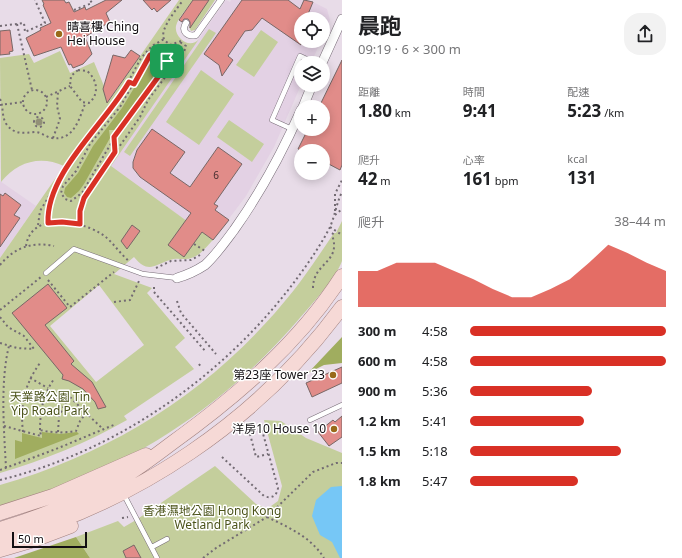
<!DOCTYPE html>
<html lang="zh-TW">
<meta charset="utf-8">
<style>
:root{--surface:#fff;--page:#f2f2f2;--text:#202124;--muted:#757577;--accent:#d93025}
body{margin:0;font-family:"Noto Sans","Noto Sans TC",sans-serif;background:var(--page);color:var(--text);height:100vh;display:flex;flex-direction:column;font-size:15px;white-space:nowrap}
*{box-sizing:border-box;margin:0}
p{font-size:13px;color:var(--muted)}
.icon{flex:none;width:22px;height:22px;fill:none;stroke:currentColor;stroke-width:2;stroke-linecap:round;stroke-linejoin:round}
.map{position:relative;flex:1;overflow:hidden}
.drawer{display:flex;flex-direction:column;background:var(--surface);width:340px}
.drawer>*{flex:none}
.tools{position:absolute;left:294px;top:12px;display:grid;gap:8px}
.tools a{display:grid;place-items:center;width:36px;height:36px;border-radius:50%;background:var(--surface);box-shadow:0 2px 10px #0003;font-size:20px}
.scale{position:absolute;left:12px;bottom:10px;width:75px;box-sizing:border-box;padding-left:4px;border:2px solid #120e12;border-top:0;font-size:11px;line-height:14px;white-space:nowrap;color:#120e12;-webkit-text-stroke:3px #fff;paint-order:stroke}
.pin{position:absolute;display:grid;place-items:center;width:34px;height:34px;color:#fff;margin:-17px;border-radius:8px;box-shadow:0 2px 6px #0006}
.round{display:grid;place-items:center;flex:none;width:42px;height:42px;border-radius:16px;background:var(--page)}
.headline{display:flex;align-items:center;justify-content:space-between;height:68px;padding:0 16px}
h1{font-size:22px;font-weight:700;line-height:30px}
.metrics{display:grid;grid-template-columns:repeat(3,1fr);gap:6px;height:68px;padding:4px 16px}
.metrics div{display:grid;align-content:center}
.metrics b{font-size:17px;font-weight:700}
.metrics small{font-size:11px;font-weight:400}
.metrics p{font-size:11px}
.chart{height:112px;padding:8px 16px}
.chart p{display:flex;justify-content:space-between}
.chart svg{width:100%;height:72px;margin-top:4px;fill:var(--accent);opacity:.7}
ul{padding:0 16px;list-style:none;font-size:13px}
li{display:grid;grid-template-columns:64px 48px 1fr;align-items:center;height:30px}
li i{height:10px;border-radius:5px;background:var(--accent)}
main{display:flex;flex:1;min-height:0}
.map>svg:first-child{display:block}
.built{fill:#e3d1e4}
.green{fill:#c4ce9c;fill-rule:evenodd}
.forest{fill:#a0ad5f}
.water{fill:#76c7f6}
.building{fill:#e18c89;stroke:#786766}
.lines{fill:none;stroke-linecap:round;stroke-linejoin:round}
.service-casing{stroke:#786d78;stroke-width:5.5}
.pedestrian-casing{stroke:#786d78;stroke-width:7}
.minor-casing{stroke:#786d78;stroke-width:10}
.primary-casing{stroke:#a2817f;stroke-width:15}
.path{stroke:#736b73;stroke-width:2;stroke-dasharray:2 3;stroke-linecap:butt}
.service{stroke:#fff;stroke-width:4.5}
.pedestrian{stroke:#fff;stroke-width:6}
.minor{stroke:#fff;stroke-width:9}
.primary{stroke:#f6d9d6;stroke-width:14}
.tree{fill:#929177}
.route-casing{stroke:#fff;stroke-width:8}
.route{stroke:#d93025;stroke-width:5}
.poi-dot{fill:#996a1a;stroke:#fff;stroke-width:1.5}
.labels{text-anchor:middle;stroke-width:3;stroke-linejoin:round;paint-order:stroke}
.number-label{font-size:10px;fill:#462e30}
.poi-label{font-size:12px;fill:#120e12;stroke:#fff;text-anchor:end}
.park-label{font-size:12px;fill:#4b531a;stroke:#fff}
</style>
<main>
<div class="map">
<svg width="342" height="558" viewBox="0 0 342 558">
<rect width="100%" height="100%" fill="#e8dce8"/>
<path class="built" d="M226,0L230,2L231,0H309L327,9L330,20L323,36V19H301V41H321L311,63H301V85L274,147L246,196L213,240L110,166Z
M0,181L36,206L0,258Z"/>
<path class="green" d="M179,0H193C188,7 178,18 176,26C174,38 190,50 199,39L111,166L213,240C205,248 198,259 185,259C180,259 175,258 170,260C154,265 148,274 134,257L114,274L152,288L147,293L185,338L175,347L194,369L124,416L127,420C87,443 44,460 0,473V258L64,166C40,155 17,162 1,182L0,58L29,54L34,63L60,51L70,73L94,62L104,86V93L109,101ZM99,285L144,345L96,382L50,326Z
M209,0H215L195,30L191,31L189,27Z
M209,29L216,33L130,156L124,152Z
M261,30L278,42L254,77L236,65Z
M201,70L234,94L199,145L166,122Z
M229,120L264,144L252,162L217,137Z
M342,221C342,230 342,253 342,261C336,278 311,305 299,319C237,392 158,449 69,484C47,492 23,499 0,506V485C118,451 217,387 294,290C308,272 321,252 334,233H336Z
M264,420L281,421L306,438L342,453V558H90L76,537L118,521L124,527L136,520L215,466L256,504L267,509L278,501L282,486Z"/>
<path class="forest" d="M160,55L164,61L163,66L115,130H109L110,138L84,184L79,191L71,198L67,197L64,193L65,188L78,173L93,146L122,108L149,63L155,56Z
M342,337V363L324,365L308,373Z
M42,432L60,434L77,432L79,434L15,459V440L22,442V433L42,438Z
M76,537L90,558H14Z"/>
<path class="water" d="M342,486V558H340L332,542L320,535L312,516L316,500L331,487Z"/>
<path class="building" d="M42,0H64L66,3L69,2L74,12L85,7L86,10L106,0H122L106,13L110,22L108,23L85,37L92,54L83,64L73,68L71,64L69,65L61,47L34,56L26,38L41,30L40,28L51,23L43,5L44,4Z
M143,0H171L157,12L154,8L152,10Z
M193,0H209L190,28V22L188,19H184L182,22L179,20Z
M242,0H288L300,9L304,0L313,2L306,19H301V45L262,18L252,30L245,31L228,56L233,60L222,76L219,65L204,54Z
M10,30L13,51L9,52L10,54L0,55V31Z
M131,50L140,56L107,103L103,89L113,55L125,58Z
M342,60V165L340,170L323,161V151H302L298,149L308,129H323V107H319Z
M152,129L185,152L170,173L190,187L218,147L242,164L214,204L218,206L215,210L229,220L213,240L202,232L184,257L168,245L191,213L140,177L133,168V162L137,150Z
M5,193L21,205L14,215L20,218L0,247V194L3,196Z
M132,225L140,231L127,249L121,241Z
M48,284L67,308L45,325L74,361L71,364L92,382L106,407L98,409L95,402L83,389L69,381L62,379L63,375L12,313Z
M342,367V383L312,397L306,383Z
M342,416V437L329,446L318,432L333,420L335,422Z
M134,545L141,558H126L123,551Z"/>
<g class="lines">
<defs>
<path id="service" d="M292,129L272,120L300,56L315,63
M46,273L74,249L143,274L177,278
M310,420L342,405
M123,493L157,558
M152,547L167,539"/>
<path id="pedestrian" d="M186,23C181,31 187,37 196,35L221,0"/>
<path id="minor" d="M322,63L342,19
M303,107L312,85
M177,278C187,275 196,271 205,265C216,255 225,242 234,230C261,192 282,153 301,110"/>
<path id="primary" d="M0,513L53,496L146,455
M0,529C37,518 75,503 110,485C133,473 152,458 172,443C237,396 299,343 342,276
M0,540C135,504 259,420 342,307
M0,550L34,540L71,526"/>
</defs>
<use href="#service" class="service-casing"/>
<use href="#pedestrian" class="pedestrian-casing"/>
<use href="#minor" class="minor-casing"/>
<use href="#primary" class="primary-casing"/>
<path class="path" d="M74,10L92,3L90,0
M17,24L32,90
M0,26L24,23L25,32L45,23L35,0
M181,41L170,45C168,43 165,41 164,39C159,29 178,8 183,0
M157,52C166,53 170,60 165,68L120,128L82,193L71,201L65,199L61,193L63,186L76,171L90,144L120,107L146,61L150,55Z
M78,70L87,71C97,79 100,94 89,103L82,102L70,86L71,76Z
M23 102a12 12 0 1 1 24 0a12 12 0 1 1-24 0Z
M46,97L70,86
M0,99C4,107 1,117 7,125C15,135 24,133 35,132C41,132 46,137 52,138C74,141 79,119 85,104
M0,105L23,102
M34 122a5 5 0 1 1 10 0a5 5 0 1 1-10 0Z
M53,138L60,119L57,106L58,92
M114,139L115,151
M335,211V194L342,180
M335,215L342,209
M48,223V209L52,194L63,172L126,86L141,58L152,46L164,39
M80,224L81,205L87,193L140,117L148,100L184,52L186,46L180,42
M38,225L40,211L51,193
M330,227L342,235
M194,244L205,251
M26,246C31,212 78,220 100,233C112,240 118,252 129,261
M0,265C14,248 32,241 54,246
M156,268L171,261L191,260L200,255
M48,280L70,307L114,272
M154,287V292L206,352
M313,288C313,262 342,263 332,235L335,230
M177,301L181,313L216,354
M114,302L130,300L139,281
M0,310L41,277
M0,317L8,327L24,336L34,349
M0,343L17,348L34,349
M199,364L201,367
M30,378L48,388
M46,394L65,402
M4,426L41,436L40,430C53,433 64,433 76,431L80,421L86,413L104,430
M40,430C40,411 43,395 54,379
M23,432C20,406 24,385 40,363
M58,432L59,416L69,396L86,413
M250,434L256,457L268,454
M222,457L264,496C271,499 277,496 278,488L262,430
M6,468C4,431 0,381 9,346
M0,470L56,449L116,424
M0,480C118,451 226,375 298,277C309,262 320,246 329,229C335,217 336,204 342,192
M267,517C288,527 311,537 324,558
M122,518L128,517
M203,558L216,548L267,517L313,472L336,463H342"/>
<use href="#service" class="service"/>
<use href="#pedestrian" class="pedestrian"/>
<use href="#minor" class="minor"/>
<use href="#primary" class="primary"/>
</g>
<circle class="tree" cx="39" cy="122" r="3.5"/>
<g class="lines">
<defs>
<path id="route" d="M157,52H161L166,57L167,65L114,137L115,152L84,198L80,211V224L62,222L48,223C46,173 105,124 129,82L134,84L150,55Z"/>
</defs>
<use href="#route" class="route-casing"/>
<use href="#route" class="route"/>
</g>
<g class="poi-dot">
<circle cx="59" cy="34" r="4"/>
<circle cx="333" cy="375" r="4"/>
<circle cx="334" cy="429" r="4"/>
</g>
<g class="labels">
<g class="number-label">
<text x="216" y="179">6</text>
</g>
<g class="poi-label">
<text x="67" y="31" text-anchor="start">晴喜樓 Ching<tspan x="67" dy="14">Hei House</tspan></text>
<text x="325" y="379">第23座 Tower 23</text>
<text x="326" y="433">洋房10 House 10</text>
</g>
<g class="park-label">
<text x="50" y="401">天業路公園 Tin<tspan x="50" dy="14">Yip Road Park</tspan></text>
<text x="212" y="515">香港濕地公園 Hong Kong<tspan x="212" dy="14">Wetland Park</tspan></text>
</g>
</g>
</svg>
<div class="tools">
<a><svg class="icon" aria-label="locate" viewBox="0 0 24 24"><circle cx="12" cy="12" r="6"/><path d="M12 2v4M12 18v4M2 12h4M18 12h4"/></svg></a>
<a><svg class="icon" aria-label="layers" viewBox="0 0 24 24"><path d="M12 4l9 5-9 5-9-5zM3 14l9 5 9-5"/></svg></a>
<a>+</a>
<a>−</a>
</div>
<div class="scale">50 m</div>
<div class="pin" style="left:167px;top:61px;background:#1e9e55"><svg class="icon" aria-label="arrive" viewBox="0 0 24 24"><path d="M6 21V4h12l-3 4 3 4H6"/></svg></div>
</div>
<section class="drawer">
<div class="headline"><div><h1>晨跑</h1><p>09:19 · 6 × 300 m</p></div><a class="round"><svg class="icon" aria-label="share" viewBox="0 0 24 24"><path d="M12 15V3M7 8l5-5 5 5M5 13v7h14v-7"/></svg></a></div>
<div class="metrics">
<div><p>距離</p><b>1.80<small> km</small></b></div>
<div><p>時間</p><b>9:41</b></div>
<div><p>配速</p><b>5:23<small> /km</small></b></div>
</div>
<div class="metrics">
<div><p>爬升</p><b>42<small> m</small></b></div>
<div><p>心率</p><b>161<small> bpm</small></b></div>
<div><p>kcal</p><b>131</b></div>
</div>
<div class="chart"><p><span>爬升</span>38–44 m</p>
<svg viewBox="0 0 160 44" preserveAspectRatio="none"><path d="M0 44V22L10 22L20 17L30 17L40 17L50 22L60 27L70 33L80 38L90 38L100 33L110 27L120 17L130 6L140 11L150 17L160 22V44z"/></svg>
</div>
<ul>
<li><b>300 m</b>4:58<i style="width:100%"></i></li>
<li><b>600 m</b>4:58<i style="width:100%"></i></li>
<li><b>900 m</b>5:36<i style="width:62%"></i></li>
<li><b>1.2 km</b>5:41<i style="width:58%"></i></li>
<li><b>1.5 km</b>5:18<i style="width:77%"></i></li>
<li><b>1.8 km</b>5:47<i style="width:55%"></i></li>
</ul>
</section>
</main>
